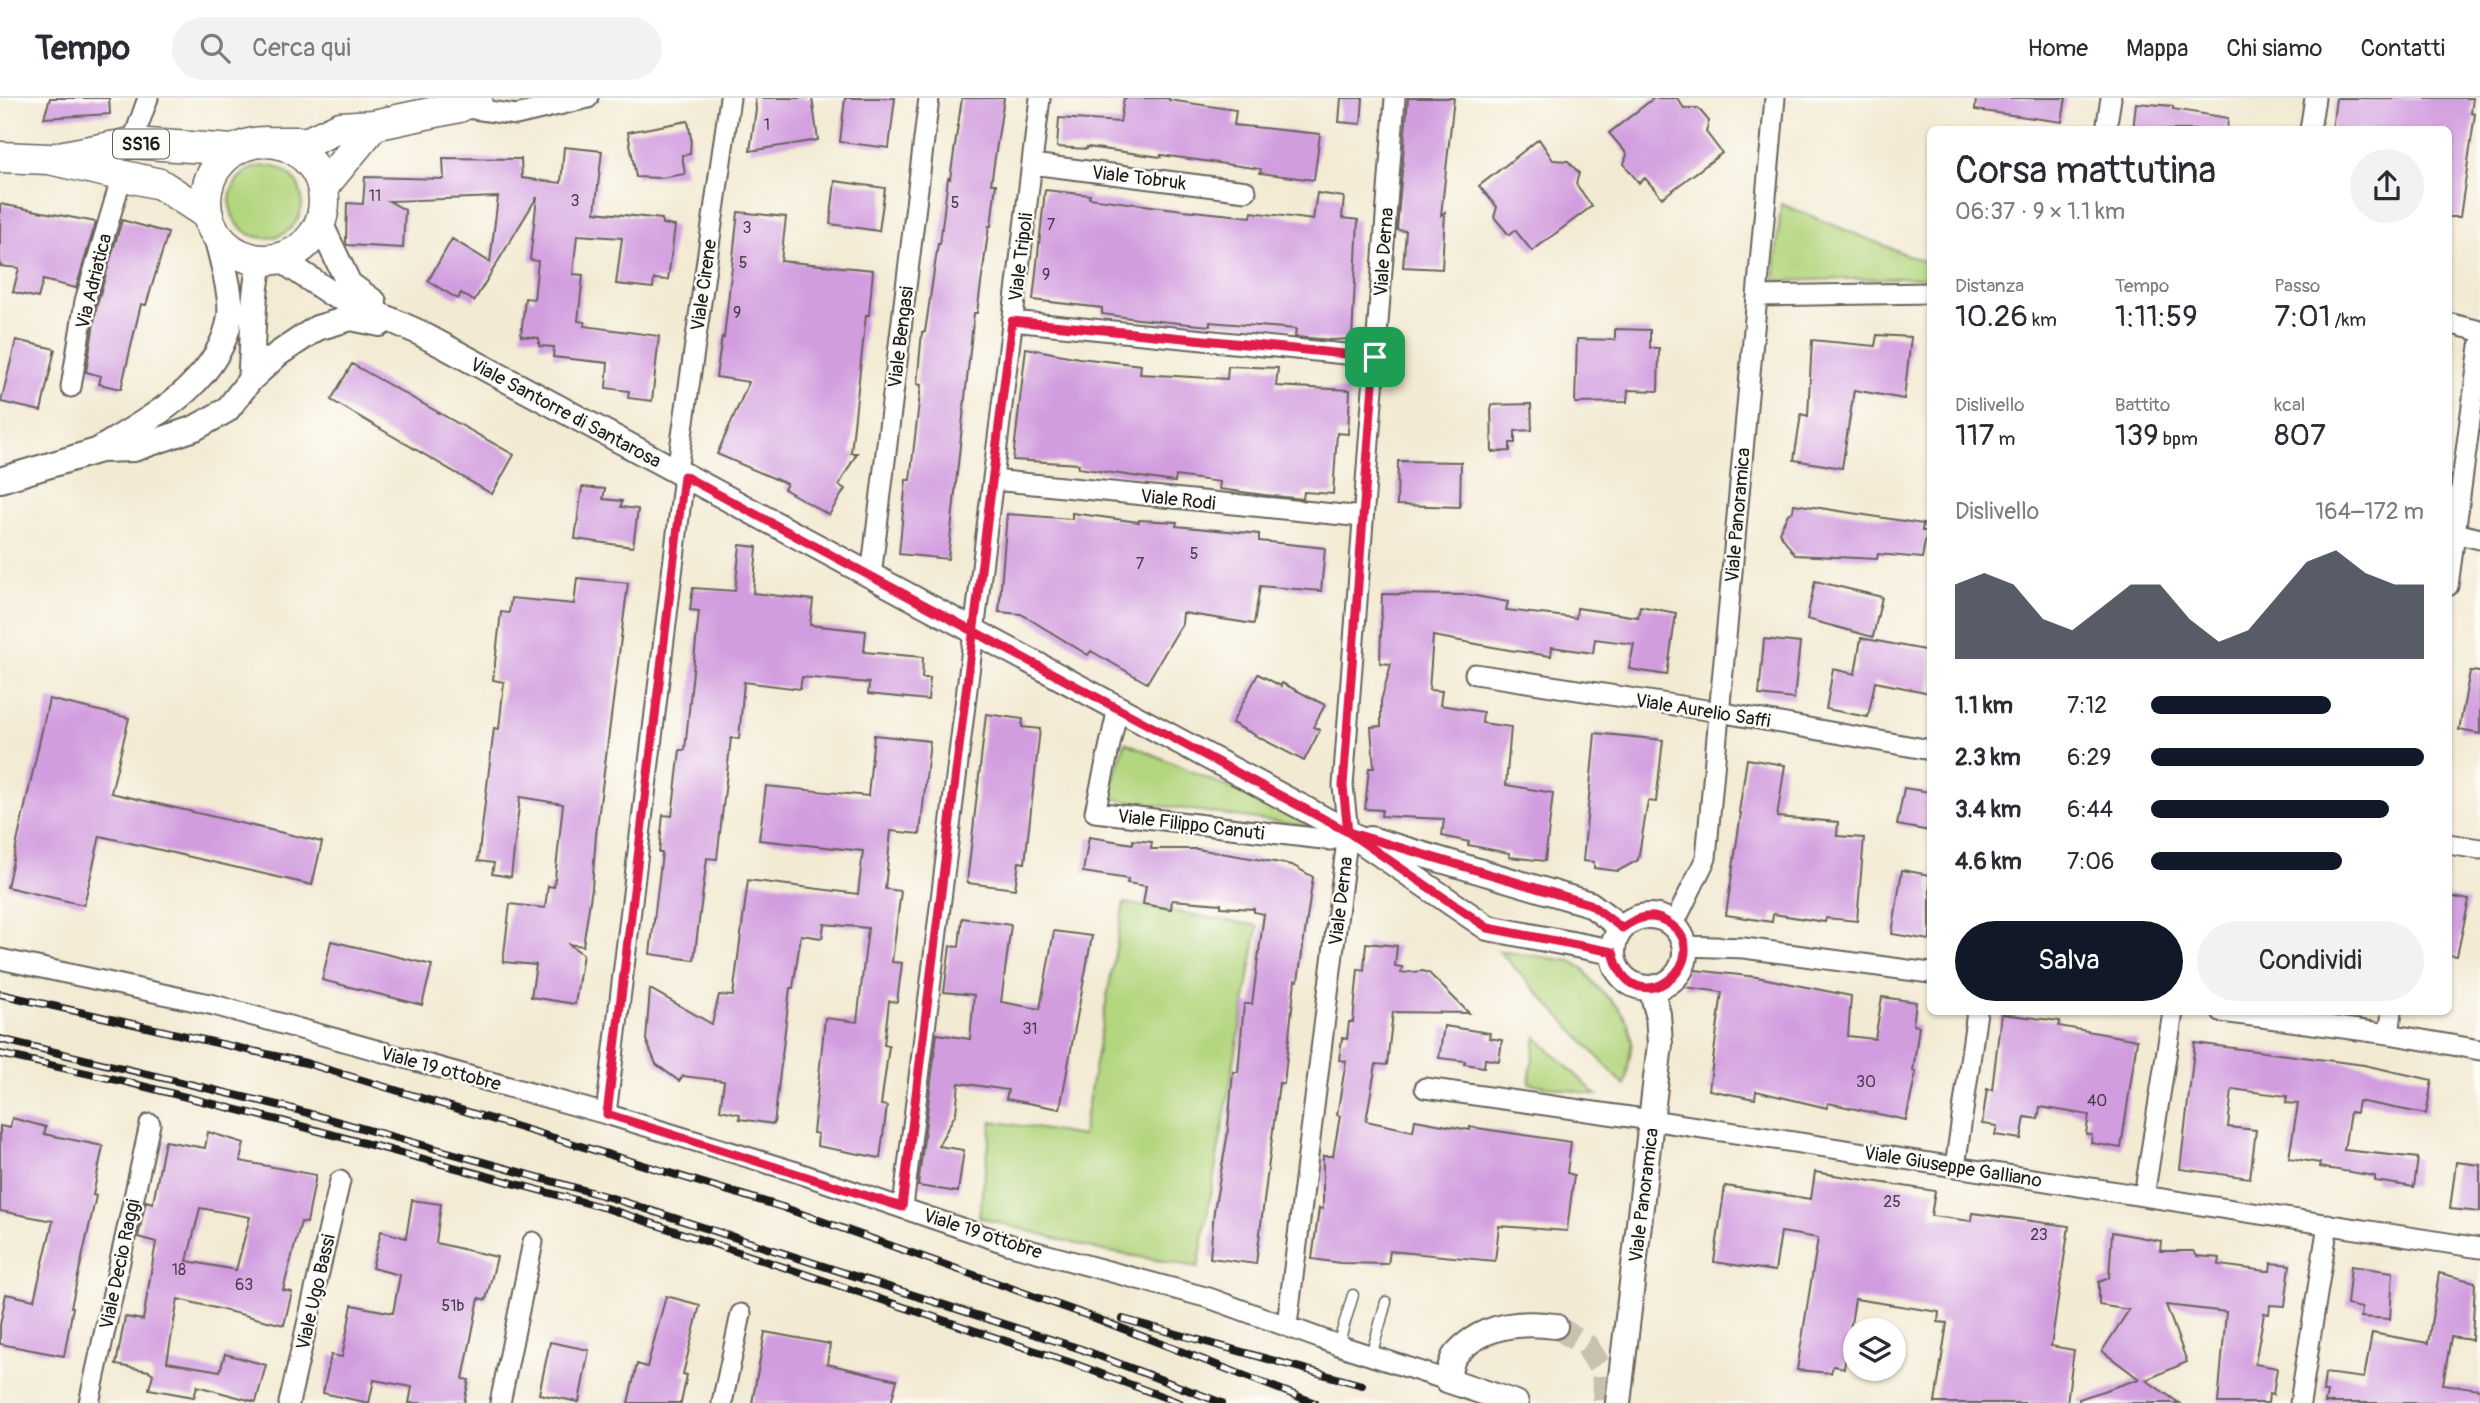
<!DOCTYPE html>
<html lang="it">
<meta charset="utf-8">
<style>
:root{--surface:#fff;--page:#f2f2f3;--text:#2b2b33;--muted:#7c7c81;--line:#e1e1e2;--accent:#111827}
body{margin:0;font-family:Pangolin,sans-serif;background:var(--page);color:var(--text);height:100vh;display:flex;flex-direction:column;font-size:26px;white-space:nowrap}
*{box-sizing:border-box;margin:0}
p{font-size:23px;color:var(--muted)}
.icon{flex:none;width:38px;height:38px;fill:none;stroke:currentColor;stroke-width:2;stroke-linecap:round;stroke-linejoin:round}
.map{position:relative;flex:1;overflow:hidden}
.sheet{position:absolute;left:1927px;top:28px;width:525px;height:889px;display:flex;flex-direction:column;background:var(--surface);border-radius:10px;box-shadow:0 2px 5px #0004}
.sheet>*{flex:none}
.buttons{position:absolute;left:1843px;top:1220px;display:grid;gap:14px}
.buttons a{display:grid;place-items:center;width:63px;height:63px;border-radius:50%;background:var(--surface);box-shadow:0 2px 5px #0004;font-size:35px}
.pin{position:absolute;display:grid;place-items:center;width:60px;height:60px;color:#fff;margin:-30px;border-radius:14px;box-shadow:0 4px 10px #0006}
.round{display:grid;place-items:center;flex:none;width:74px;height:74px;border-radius:37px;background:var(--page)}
.summary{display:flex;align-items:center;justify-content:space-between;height:119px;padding:0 28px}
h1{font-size:38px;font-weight:600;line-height:52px}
.metrics{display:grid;grid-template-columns:repeat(3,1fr);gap:10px;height:119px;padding:7px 28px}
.metrics div{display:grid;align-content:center}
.metrics b{font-size:30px;font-weight:600}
.metrics small{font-size:19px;font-weight:400}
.metrics p{font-size:19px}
.chart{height:196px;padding:14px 28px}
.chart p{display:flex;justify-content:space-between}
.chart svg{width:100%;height:126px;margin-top:7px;fill:var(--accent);opacity:.7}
.action{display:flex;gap:14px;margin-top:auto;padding:14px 28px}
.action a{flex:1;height:80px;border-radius:42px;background:var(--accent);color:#fff;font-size:28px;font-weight:600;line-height:80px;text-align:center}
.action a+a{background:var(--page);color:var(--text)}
ul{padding:0 28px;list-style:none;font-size:23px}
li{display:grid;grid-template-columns:112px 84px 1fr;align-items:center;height:52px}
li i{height:18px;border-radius:9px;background:var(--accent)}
header{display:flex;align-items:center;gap:42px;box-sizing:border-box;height:98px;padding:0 35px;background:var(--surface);border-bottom:2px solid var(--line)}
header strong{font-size:33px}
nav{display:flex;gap:38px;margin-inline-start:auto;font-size:24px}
.search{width:490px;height:63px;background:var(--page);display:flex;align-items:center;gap:18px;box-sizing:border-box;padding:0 24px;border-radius:38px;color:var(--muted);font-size:26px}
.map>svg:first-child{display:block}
.green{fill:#b3d57d;stroke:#68784c;stroke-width:2}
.building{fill:#d29ddf;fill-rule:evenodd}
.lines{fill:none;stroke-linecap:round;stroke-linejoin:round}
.tertiary-tunnel{stroke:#c8c1ae;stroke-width:24;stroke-dasharray:24 12;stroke-linecap:butt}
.service-casing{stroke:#67645c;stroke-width:13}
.minor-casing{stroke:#67645c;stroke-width:23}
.tertiary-casing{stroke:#67645c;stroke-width:28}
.primary-casing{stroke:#67645c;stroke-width:33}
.service{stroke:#fff;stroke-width:10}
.minor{stroke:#fff;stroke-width:19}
.tertiary{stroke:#fff;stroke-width:24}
.primary{stroke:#fff;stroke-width:30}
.rail-casing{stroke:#1c1c1c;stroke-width:8}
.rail{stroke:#fdfcf7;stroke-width:5;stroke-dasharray:16;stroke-linecap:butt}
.route-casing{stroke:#fff;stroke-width:14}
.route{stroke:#e11d48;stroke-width:9}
.labels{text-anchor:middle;stroke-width:5;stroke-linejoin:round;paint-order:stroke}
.number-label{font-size:16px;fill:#4a3c4d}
.shield{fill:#fdfcf7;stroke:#605f5e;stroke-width:2}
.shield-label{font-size:18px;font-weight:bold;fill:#1c1c1c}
.street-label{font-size:19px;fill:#1c1c1c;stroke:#fdfcf7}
</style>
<header>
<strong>Tempo</strong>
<div class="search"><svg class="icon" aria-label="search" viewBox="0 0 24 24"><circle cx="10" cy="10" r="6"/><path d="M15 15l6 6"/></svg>Cerca qui</div>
<nav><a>Home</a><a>Mappa</a><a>Chi siamo</a><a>Contatti</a></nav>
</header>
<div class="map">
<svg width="2480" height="1305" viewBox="0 0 2480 1305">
<rect width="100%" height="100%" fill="#fdfcf7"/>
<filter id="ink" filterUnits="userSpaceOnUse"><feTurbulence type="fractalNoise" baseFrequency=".0143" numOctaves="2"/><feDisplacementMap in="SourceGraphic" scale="14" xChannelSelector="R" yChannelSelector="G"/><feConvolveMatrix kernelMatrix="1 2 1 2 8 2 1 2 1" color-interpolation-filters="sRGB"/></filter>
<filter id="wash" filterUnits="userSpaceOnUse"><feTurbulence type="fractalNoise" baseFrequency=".00686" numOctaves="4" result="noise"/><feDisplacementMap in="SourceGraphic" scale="28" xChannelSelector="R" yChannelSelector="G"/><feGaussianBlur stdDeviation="1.57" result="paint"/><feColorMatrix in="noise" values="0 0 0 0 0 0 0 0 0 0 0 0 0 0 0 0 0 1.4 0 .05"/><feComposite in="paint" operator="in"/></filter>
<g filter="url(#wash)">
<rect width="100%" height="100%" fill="#f3ead3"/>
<path class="green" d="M230 104a36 36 0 1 1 72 0a36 36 0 1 1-72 0Z
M1781,106L1930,166V179L1774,183Z
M1125,644L1320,730L1108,700Z
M1124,805L1258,828L1198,1169L1099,1152L979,1119L992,1023L1082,1038Z
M1499,853L1571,863L1584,871L1594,886L1618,909L1628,925L1632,944L1625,988Z
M1536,939L1597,997L1529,985Z"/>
<g id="blocks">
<path class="building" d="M50,0H109L110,16L44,20Z
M755,0H812L818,42L750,53L756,11Z
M845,0H895L889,50L840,44Z
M962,0H1004L991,86H996L991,128H989L977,215H974L948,461L899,456L906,382H910L921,287L917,286L922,234H925L938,146H940L948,80L950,81Z
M1124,0H1169V2L1236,12L1234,27L1320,36L1314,82L1260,75L1261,71L1161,57V59L1087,49V51L1057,49L1059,20L1120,24Z
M1341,0H1363L1361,26L1339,24Z
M1408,0H1454L1441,117L1445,114L1442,171L1403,169L1406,133L1397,132Z
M1654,0H1677L1684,10H1698L1709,23L1706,34L1722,55L1662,100L1645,80L1639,85L1624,66L1627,56L1609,35Z
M1976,0H2066L2062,24L1975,12Z
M2336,0H2473L2471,15L2475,16L2460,119H2448V32H2332Z
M2136,5L2173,8V11L2228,20L2227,32H2133Z
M688,23L691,40L690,56L682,57L685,76L661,80L636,79L628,34Z
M1539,41L1553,62L1568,63L1579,75L1576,86L1592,108L1532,153L1515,132L1509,137L1494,119L1497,109L1479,88Z
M564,49L602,53L595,114L662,121V126L675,128L668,182L654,181L653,190L616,186L622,140L577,137L573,176L583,177L578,223L585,224L584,228L659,238L652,303L628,300L629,293L606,290L608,265L553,259L554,249L539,248V240L521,238L525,200L534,201L538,163L530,162L537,99L474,203L461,195L458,201L428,183L452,141L490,164L498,99L389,103L405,112L403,150L347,147L346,144L347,105L363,106L365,79L444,81L443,60L521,61L522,80L561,85Z
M835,83L885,90L879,133L830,126Z
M1045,92L1090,97L1089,100L1183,112L1251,119L1252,114L1313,122L1317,95L1344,99L1342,120L1358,122L1352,241L1332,242L1295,239L1296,231L1210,224V228L1138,221L1102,216V210L1033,202Z
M0,106L96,124L76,190L43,182L38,200L13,194L19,170L0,168Z
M738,114L786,119L781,163L873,172L869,217H866L851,355H857L839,387L845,391L829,417L784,391L787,386L717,356L749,284L716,279L722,239L724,240Z
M122,122L168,135L146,207L141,206L121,291L99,286L101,278L86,274L97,206Z
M1615,231L1650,232V250H1659L1658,293L1628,292L1627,304L1575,305L1577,241L1615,242Z
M1877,237L1911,239L1904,301L1854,292L1842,370L1794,362L1801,316L1808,318L1812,242L1875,248Z
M16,242L55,251L41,313L1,304Z
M1026,250L1079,260L1141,267L1140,276L1227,281L1228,268L1278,270L1276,288L1350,292L1348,336L1337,335L1333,396L1304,394L1303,401L1264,397L1219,391L1220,384L1176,378L1175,384L1078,370L1079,366L1013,362Z
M352,266L514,357L492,396L331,302Z
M1531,306L1532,332L1515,333V345H1510V353L1492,354L1491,307Z
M1398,363L1461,364L1460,409L1397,407Z
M582,389L605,391L603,401L622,403L621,409L638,411L633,449L575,441Z
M1794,406L1923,426L1922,433H1927L1922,460L1878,456L1877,461L1795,457L1779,434L1788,416L1793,413Z
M1072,415L1139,424V422L1177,424L1176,428L1259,436V443L1325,450L1321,493L1260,488L1254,526L1183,515L1182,526L1147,585L1091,553L1088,557L1021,516L999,514L1007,416L1072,421Z
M740,447L757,449L753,495L813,502L810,527L866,533L864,554L923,559L922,580H930L928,602L868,596L869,585L802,579L800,591L744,584L739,641L731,640L717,761L707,760L694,862L650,856L662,755H659L663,717L672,718L680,652H685L699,513L690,512L693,490L735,493Z
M577,480L628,485L596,737L592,790L583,848L568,846L583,856L575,906L531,899L536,867L503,864L510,806L545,810L548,788L554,789L563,706L520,699L511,779L492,776L494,765L478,763L494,630L499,631L504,584L493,582L501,514L509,515L511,500L574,506Z
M1815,483L1882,499L1873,539L1807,521Z
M1382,496L1470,497L1508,504L1506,512L1576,520L1577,510L1638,519L1640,508L1676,515L1667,577L1629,571L1634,546L1595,541L1593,555L1552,549L1551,558L1509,552L1433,538L1429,592L1442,593L1440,607L1483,614L1482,625L1511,629L1506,687L1553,695L1545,763L1509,759V755L1468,747L1469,744L1442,738L1444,721L1381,718L1382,712L1365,711L1369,670H1374L1371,629L1381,628V603L1391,566L1380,565Z
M1861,540L1930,553V595L1875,584L1868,619L1826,611L1833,571L1855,576Z
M1764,541L1800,545L1794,601L1759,597Z
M2470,573L2480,574V636L2459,632Z
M1258,576L1281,588L1282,585L1325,607L1313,629L1320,632L1304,663L1232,625Z
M49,601L129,620L111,695L322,744L312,787L100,738L84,807L7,789Z
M986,616L1023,621L1022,629L1040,631L1025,765L1019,764L1015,791L967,785Z
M1595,635L1663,642L1656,704L1648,703L1638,762L1618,773L1594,770V764L1583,763Z
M874,637L930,643L920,736L891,733L885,791L901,793L892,864L902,865L897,904L889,903L884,947L889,948L881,1007L887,1008L880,1060L817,1048L818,1036L813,1035L825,920L857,924L868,830L824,826L822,840L801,837L793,890H790L774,1026L739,1021L740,1016L720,1012L724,983L683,978L679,983L656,966L646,942L650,891L712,926L719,897L733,898L748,782L858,796L863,753L759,742L766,688L868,698Z
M1747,661L1785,667L1777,719L1838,724L1837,738L1864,740L1857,823L1826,820L1825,824L1773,816L1772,824L1726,817L1741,715L1739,714Z
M1904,690L1930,694V733L1897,727Z
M1089,739L1133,746V742L1152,744L1151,751H1197L1292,767L1313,779L1298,883L1295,882L1284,986L1279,985L1256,1166L1210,1160L1214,1113L1227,1040L1233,974H1238L1244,906H1252L1264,816L1254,814V811L1221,809V806L1172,802L1171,811L1143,806L1146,788L1127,785L1128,781L1083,774Z
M1902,772L1930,777V842L1892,836Z
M2448,798L2469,802L2457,858L2448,857Z
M962,820L1011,827L1001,904L1040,911L1054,833L1092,838L1060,1011L1006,1001L1008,992L959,985L956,1015L938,1048L964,1052L958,1094L918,1088L937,936L970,941L974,897L944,894L950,848L959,849Z
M331,843L432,867L422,907L322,882Z
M1366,845L1397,848L1395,868L1402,869L1401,875L1423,873L1429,875L1469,915L1393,914L1387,967L1376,966L1366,1023L1413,1033L1415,1022L1470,1032V1029L1571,1044L1567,1075L1574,1077L1567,1133L1499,1128L1495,1163L1390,1153L1388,1166L1340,1165L1312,1161L1319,1110L1323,1111V1058H1333L1340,1018L1337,1017L1346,963L1339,962L1342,940L1347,941L1349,924H1353L1358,871L1364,872Z
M1686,871L1757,879L1851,898L1848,938L1875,941L1882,899L1916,904L1913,927L1919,928L1913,973L1916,974L1906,1022L1828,1005L1827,1010L1756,993L1755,1001L1709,992L1722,894L1684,889Z
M2001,916L2060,923L2059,928L2137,942L2121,1050L2091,1045L2092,1037L2086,1036L2089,1017L2040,1009L2038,1021L2025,1019L2021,1041L1995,1037L1997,1028L1982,1026L1987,991L1992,992Z
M1444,928L1490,935L1489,940L1502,942L1499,963L1485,961L1484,969L1464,966L1465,963L1439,960Z
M2195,945L2364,967L2432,982L2426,1016L2358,1003L2356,1015L2350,1014L2344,1052L2418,1060L2414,1089L2375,1083V1078L2319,1069L2320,1065L2289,1060L2298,1006L2286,1005L2287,998L2232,991L2228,1029L2256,1032L2250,1080L2180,1071Z
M12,1020L46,1029L44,1036L103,1048L93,1097L96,1098L71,1209H73L64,1258L0,1246V1227L6,1196L34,1202L53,1123L0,1113V1028L10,1030Z
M208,1034L244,1045L240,1063L316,1077L307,1125L301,1124L283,1192L292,1194L284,1227L178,1201L167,1264L220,1273L225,1256L266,1267L256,1304L197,1288L194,1299L149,1291L153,1276L149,1273L116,1267L125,1219L143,1222L156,1144L138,1139L146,1103L153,1105L165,1043L205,1050ZM200,1110L250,1119L236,1172L187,1163Z
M2456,1064L2480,1067V1114L2450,1111Z
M1815,1074L1935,1093L1931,1118L1971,1123L1972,1115L2069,1128L2051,1248L2074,1252L2067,1305H1935L1947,1225L1938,1224L1939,1214L1855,1201L1844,1270L1833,1268L1831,1275L1797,1272L1818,1140L1781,1134L1775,1173L1714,1164L1725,1088L1811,1101Z
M412,1102L441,1106L436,1145L497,1159L486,1202L479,1200L463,1281L469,1282L464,1305H409L412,1289L374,1282L369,1305L323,1295L331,1257L342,1259L352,1207L393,1215L400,1177L372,1170L381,1133L406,1140Z
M2112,1134L2161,1143L2160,1153H2193L2197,1158L2220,1160L2219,1167L2266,1173H2270L2271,1165L2290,1167L2285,1208L2270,1207L2269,1216L2264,1215L2255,1266L2277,1270L2273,1297L2269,1296L2268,1305H2218L2226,1214L2166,1207L2187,1264L2146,1282L2179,1305H2079V1301L2139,1281L2102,1253L2129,1212L2099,1207V1184L2109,1180Z
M2351,1168L2393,1174L2390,1221L2361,1219L2362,1210L2347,1207Z
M2439,1175L2475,1184L2472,1242L2451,1239L2443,1286L2480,1291V1305H2325L2327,1294H2323L2325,1275L2364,1280L2372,1235L2428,1245Z
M666,1198L700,1207L683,1276L687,1277L681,1305H628L637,1266L647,1269Z
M765,1234L830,1246L827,1266L897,1282L891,1305H752Z
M550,1244L589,1252L579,1304L539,1296Z"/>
</g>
</g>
<g filter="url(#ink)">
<use href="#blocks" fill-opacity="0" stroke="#67645c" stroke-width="2"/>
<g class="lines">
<path class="tertiary-tunnel" d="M1555,1228L1587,1248L1603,1274L1605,1305"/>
<defs>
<path id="service" d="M1338,1247L1353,1197
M1371,1258L1386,1204"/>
<path id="minor" d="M460,9L516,17L588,0
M2106,32L2111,0
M2310,32L2315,0
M132,45L148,0
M1032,66L1246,93
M1757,198L1930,195
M1012,223L1375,259
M2448,225L2480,233
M71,289L85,203L122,78
M677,373L730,0
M993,382L1363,419
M2455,435L2480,441
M871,478L929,0
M2448,488L2480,248
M1475,576L1719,614L1930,652
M1118,610L1095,714L1331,742L1348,734
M2448,746L2480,751
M1673,828L1706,760L1775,0
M1684,848L1744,850L1930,875
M0,861L214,907L606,1016L793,1073L1011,1147L1209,1200L1338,1247L1447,1282
M2222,914L2389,936L2480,952
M2389,936L2392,914
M1425,990L1651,1022L2480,1150
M606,1016L684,378
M1955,1069L1977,914
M2144,1098L2173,914
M903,1109L1040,0
M1287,1227L1348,734L1343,688L1395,0
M89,1305L150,1026
M289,1305L340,1083
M500,1305L533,1144
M722,1305L741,1216
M2300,1305L2328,1126"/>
<path id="tertiary" d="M320,125L349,186L374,204
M279,160L332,196L416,233L1348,734L1488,830L1613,854
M250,282C254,242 251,201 261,162
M100,351C151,320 221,283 230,218C233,197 220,155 215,134
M0,382L100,352L134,351L195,330L227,312L250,282L278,256L317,230L351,220L380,226
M1370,741L1590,806L1622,830
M1613 854a36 36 0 1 1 72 0a36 36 0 1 1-72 0Z
M1516,1305L1447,1282C1449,1274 1451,1262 1456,1256C1482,1227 1519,1223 1555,1228
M1618,1305L1660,946L1658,916L1651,890"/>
<path id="primary" d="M277,44H308L340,29L374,27L459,9L477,0
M206 103a59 59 0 1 1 118 0a59 59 0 1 1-118 0Z
M0,59L49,61L160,86L208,117
M59,59L132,45L234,52
M323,89L374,27"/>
</defs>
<use href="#service" class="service-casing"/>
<use href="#minor" class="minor-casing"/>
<use href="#tertiary" class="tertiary-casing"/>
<use href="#primary" class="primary-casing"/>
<use href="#service" class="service"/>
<use href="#minor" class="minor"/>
<use href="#tertiary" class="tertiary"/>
<use href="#primary" class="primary"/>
<defs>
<path id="rail" d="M0,896L306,965L782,1109L1095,1220L1315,1305
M0,941L286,1009L612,1100L1081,1251L1222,1305
M0,956L122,983L282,1023L609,1111L1072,1265L1180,1305
M1123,1221L1362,1287"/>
</defs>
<use href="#rail" class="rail-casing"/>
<use href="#rail" class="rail"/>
</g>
</g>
<g class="lines" filter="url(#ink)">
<defs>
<path id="route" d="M1375,259L1012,223L902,1109L607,1016L684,378L1348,734L1488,830L1613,854C1633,935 1723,858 1667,824C1650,814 1636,820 1622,830L1590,806L1348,734L1343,688L1375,259"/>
</defs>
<use href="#route" class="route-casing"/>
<use href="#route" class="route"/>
</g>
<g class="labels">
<g class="number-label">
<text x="767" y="32">1</text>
<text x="375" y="103">11</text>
<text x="575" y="108">3</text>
<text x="955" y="110">5</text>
<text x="1051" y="132">7</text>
<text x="747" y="135">3</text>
<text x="743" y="170">5</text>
<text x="1046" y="182">9</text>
<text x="737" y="220">9</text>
<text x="1194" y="461">5</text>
<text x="1140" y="471">7</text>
<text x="1030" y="936">31</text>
<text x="1866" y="989">30</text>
<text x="2097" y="1008">40</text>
<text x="1892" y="1109">25</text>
<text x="2039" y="1142">23</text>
<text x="179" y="1177">18</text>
<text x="244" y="1192">63</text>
<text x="453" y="1213">51b</text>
</g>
<rect class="shield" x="113" y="31.5" width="56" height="29" rx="5"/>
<g class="shield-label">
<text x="141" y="52">SS16</text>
</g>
<g class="street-label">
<text transform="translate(1139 79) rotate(7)" y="7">Viale Tobruk</text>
<text transform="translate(1383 154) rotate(-86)" y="7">Viale Derna</text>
<text transform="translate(1020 159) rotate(-83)" y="7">Viale Tripoli</text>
<text transform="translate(93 183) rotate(-76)" y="7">Via Adriatica</text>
<text transform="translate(703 187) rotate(-82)" y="7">Viale Cirene</text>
<text transform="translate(900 239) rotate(-83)" y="7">Viale Bengasi</text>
<text transform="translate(566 314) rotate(28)" y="7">Viale Santorre di Santarosa</text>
<text transform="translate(1178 401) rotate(6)" y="7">Viale Rodi</text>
<text transform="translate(1737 417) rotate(-85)" y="7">Viale Panoramica</text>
<text transform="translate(1703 612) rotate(9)" y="7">Viale Aurelio Saffi</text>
<text transform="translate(1191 726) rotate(7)" y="7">Viale Filippo Canuti</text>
<text transform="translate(1340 803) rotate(-83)" y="7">Viale Derna</text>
<text transform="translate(441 970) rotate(15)" y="7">Viale 19 ottobre</text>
<text transform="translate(1953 1068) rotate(9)" y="7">Viale Giuseppe Galliano</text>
<text transform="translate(1643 1097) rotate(-83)" y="7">Viale Panoramica</text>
<text transform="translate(983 1135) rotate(18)" y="7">Viale 19 ottobre</text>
<text transform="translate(119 1166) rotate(-78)" y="7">Viale Decio Raggi</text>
<text transform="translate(315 1194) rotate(-77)" y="7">Viale Ugo Bassi</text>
</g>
</g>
</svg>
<div class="buttons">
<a><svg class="icon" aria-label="layers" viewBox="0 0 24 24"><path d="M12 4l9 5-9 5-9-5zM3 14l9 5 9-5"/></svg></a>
</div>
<div class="pin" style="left:1375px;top:259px;background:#1e9e55"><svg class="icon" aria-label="arrive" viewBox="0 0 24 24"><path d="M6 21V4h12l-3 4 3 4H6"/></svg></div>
<section class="sheet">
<div class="summary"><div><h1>Corsa mattutina</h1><p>06:37 · 9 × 1.1 km</p></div><a class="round"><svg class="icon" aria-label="share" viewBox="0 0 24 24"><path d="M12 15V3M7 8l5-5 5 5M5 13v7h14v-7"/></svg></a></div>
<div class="metrics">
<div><p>Distanza</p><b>10.26<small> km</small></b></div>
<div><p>Tempo</p><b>1:11:59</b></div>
<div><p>Passo</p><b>7:01<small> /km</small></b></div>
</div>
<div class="metrics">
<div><p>Dislivello</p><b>117<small> m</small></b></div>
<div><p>Battito</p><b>139<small> bpm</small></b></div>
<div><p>kcal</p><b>807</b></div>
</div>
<div class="chart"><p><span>Dislivello</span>164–172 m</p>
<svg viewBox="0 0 160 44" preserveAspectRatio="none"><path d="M0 44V18L10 14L20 18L30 30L40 34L50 26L60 18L70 18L80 30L90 38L100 34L110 22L120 10L130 6L140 14L150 18L160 18V44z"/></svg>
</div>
<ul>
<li><b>1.1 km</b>7:12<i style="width:66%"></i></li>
<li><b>2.3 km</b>6:29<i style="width:100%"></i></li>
<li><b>3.4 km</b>6:44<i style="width:87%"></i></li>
<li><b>4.6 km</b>7:06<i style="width:70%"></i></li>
</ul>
<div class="action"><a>Salva</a><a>Condividi</a></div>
</section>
</div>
